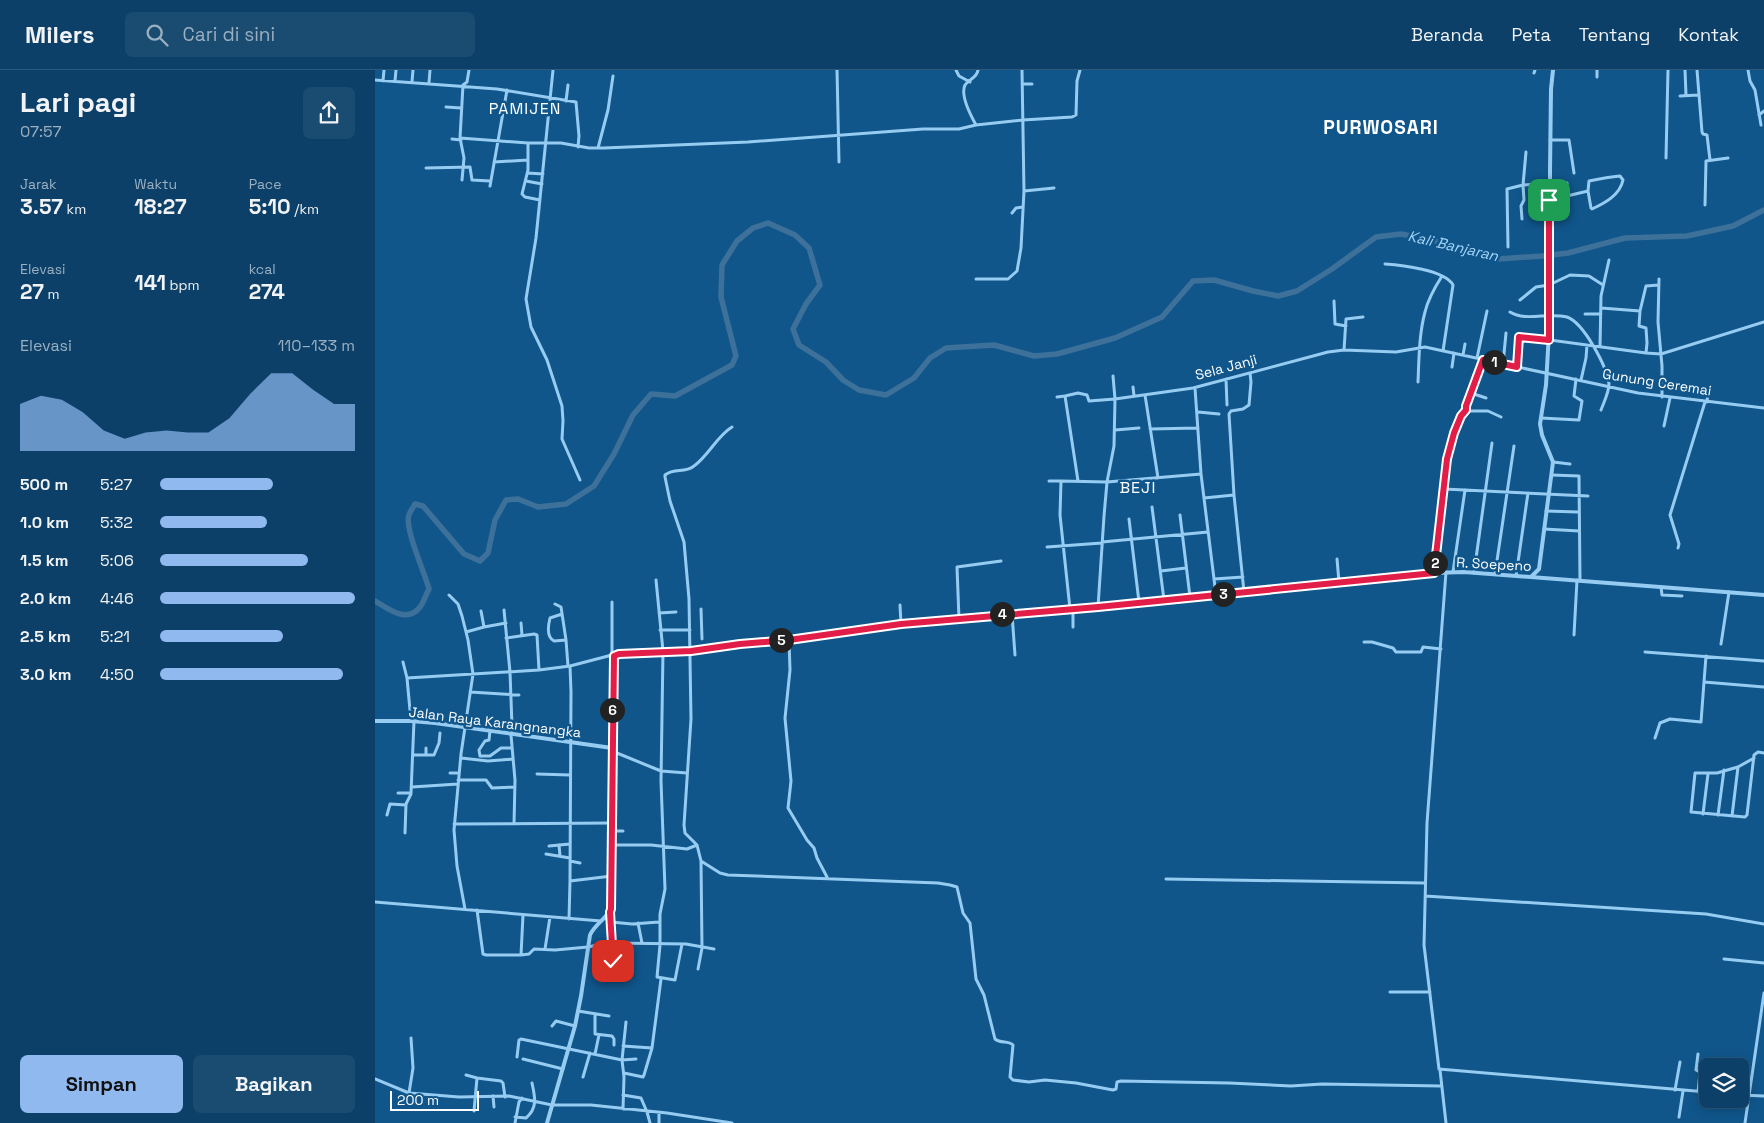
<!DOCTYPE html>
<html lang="id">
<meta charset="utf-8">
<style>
:root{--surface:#0c4068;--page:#1a4b71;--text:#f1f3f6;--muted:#9aafc0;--line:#2c597c;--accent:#90b9f0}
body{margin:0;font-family:"Space Grotesk",sans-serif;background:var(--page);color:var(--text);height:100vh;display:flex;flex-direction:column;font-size:19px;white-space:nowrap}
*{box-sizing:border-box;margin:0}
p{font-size:16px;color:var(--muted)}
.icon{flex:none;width:28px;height:28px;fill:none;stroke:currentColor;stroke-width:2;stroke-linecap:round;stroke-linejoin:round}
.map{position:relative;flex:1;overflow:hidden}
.details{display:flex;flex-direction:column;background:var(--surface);width:375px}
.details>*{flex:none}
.buttons{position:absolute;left:1324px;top:988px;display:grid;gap:10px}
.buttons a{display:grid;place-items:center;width:50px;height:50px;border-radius:8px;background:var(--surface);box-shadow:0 2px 12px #0003,0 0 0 1px var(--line);font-size:25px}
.scale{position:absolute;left:15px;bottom:12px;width:89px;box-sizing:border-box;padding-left:5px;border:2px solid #fff;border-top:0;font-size:14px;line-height:18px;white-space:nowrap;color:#fff;-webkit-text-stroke:4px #10568b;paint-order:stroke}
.pin{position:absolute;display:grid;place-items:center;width:42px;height:42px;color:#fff;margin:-21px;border-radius:10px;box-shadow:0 2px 8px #0006}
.km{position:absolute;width:25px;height:25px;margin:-12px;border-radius:50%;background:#222;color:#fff;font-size:14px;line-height:25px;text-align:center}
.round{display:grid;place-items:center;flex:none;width:52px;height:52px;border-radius:8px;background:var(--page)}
.overview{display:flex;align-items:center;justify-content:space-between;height:85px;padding:0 20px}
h1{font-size:28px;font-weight:600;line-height:38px}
.metrics{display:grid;grid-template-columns:repeat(3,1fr);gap:8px;height:85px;padding:5px 20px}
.metrics div{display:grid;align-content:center}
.metrics b{font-size:21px;font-weight:600}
.metrics small{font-size:14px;font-weight:400}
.metrics p{font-size:14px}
.chart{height:140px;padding:10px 20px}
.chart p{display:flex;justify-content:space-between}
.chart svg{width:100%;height:90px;margin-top:5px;fill:var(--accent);opacity:.7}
.action{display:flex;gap:10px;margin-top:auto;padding:10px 20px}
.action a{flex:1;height:58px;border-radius:8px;background:var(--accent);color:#111;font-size:20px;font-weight:600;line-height:58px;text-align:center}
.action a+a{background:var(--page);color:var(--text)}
ul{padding:0 20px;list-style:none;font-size:16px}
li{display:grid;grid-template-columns:80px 60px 1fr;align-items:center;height:38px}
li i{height:12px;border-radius:6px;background:var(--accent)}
header{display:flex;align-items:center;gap:30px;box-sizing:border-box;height:70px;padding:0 25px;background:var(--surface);border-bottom:1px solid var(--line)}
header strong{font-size:24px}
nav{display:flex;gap:28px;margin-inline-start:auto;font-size:18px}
.search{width:350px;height:45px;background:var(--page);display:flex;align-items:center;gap:12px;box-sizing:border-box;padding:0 18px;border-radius:8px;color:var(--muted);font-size:19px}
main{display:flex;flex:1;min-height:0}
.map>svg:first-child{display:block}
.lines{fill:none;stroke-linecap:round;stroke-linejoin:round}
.river{stroke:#3e7199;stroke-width:5.5}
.minor{stroke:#97ccf2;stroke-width:3}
.tertiary{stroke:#97ccf2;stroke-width:4}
.route-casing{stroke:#fff;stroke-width:10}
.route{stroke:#e11d48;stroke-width:6}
.labels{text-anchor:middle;stroke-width:5;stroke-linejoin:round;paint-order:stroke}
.street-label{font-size:14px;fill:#fff;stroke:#10568b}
.water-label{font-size:15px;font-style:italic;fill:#a3d5f9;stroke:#10568b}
.quarter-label{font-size:16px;letter-spacing:1px;fill:#fff;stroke:#10568b}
.district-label{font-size:19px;font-weight:bold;letter-spacing:1px;fill:#fff;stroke:#10568b}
</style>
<header>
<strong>Milers</strong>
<div class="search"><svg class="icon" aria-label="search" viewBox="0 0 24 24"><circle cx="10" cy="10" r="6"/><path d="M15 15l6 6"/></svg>Cari di sini</div>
<nav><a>Beranda</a><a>Peta</a><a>Tentang</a><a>Kontak</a></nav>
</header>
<main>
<section class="details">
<div class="overview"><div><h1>Lari pagi</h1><p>07:57</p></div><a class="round"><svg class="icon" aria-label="share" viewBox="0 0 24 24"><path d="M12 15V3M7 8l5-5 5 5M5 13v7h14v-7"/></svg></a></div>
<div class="metrics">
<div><p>Jarak</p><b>3.57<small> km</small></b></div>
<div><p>Waktu</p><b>18:27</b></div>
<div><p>Pace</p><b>5:10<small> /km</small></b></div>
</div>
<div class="metrics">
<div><p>Elevasi</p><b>27<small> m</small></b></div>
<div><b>141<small> bpm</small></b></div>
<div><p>kcal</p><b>274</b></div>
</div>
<div class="chart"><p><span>Elevasi</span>110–133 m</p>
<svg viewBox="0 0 160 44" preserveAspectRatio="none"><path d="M0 44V21L10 17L20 19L30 25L40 34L50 38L60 35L70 34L80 35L90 35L100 28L110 16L120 6L130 6L140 14L150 21L160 21V44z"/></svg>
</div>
<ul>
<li><b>500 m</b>5:27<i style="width:58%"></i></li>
<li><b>1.0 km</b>5:32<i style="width:55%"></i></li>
<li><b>1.5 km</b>5:06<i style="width:76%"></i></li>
<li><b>2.0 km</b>4:46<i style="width:100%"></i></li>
<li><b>2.5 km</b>5:21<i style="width:63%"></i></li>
<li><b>3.0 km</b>4:50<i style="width:94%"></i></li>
</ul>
<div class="action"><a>Simpan</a><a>Bagikan</a></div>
</section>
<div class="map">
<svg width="1389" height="1053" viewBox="0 0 1389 1053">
<rect width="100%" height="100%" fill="#10568b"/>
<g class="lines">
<path class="river" d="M0,531C14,539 32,554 45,537C49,532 51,524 54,519C50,503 29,458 34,445C35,441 38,438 40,434L48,436L89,484L105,491L113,483L120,450L131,430L143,429L163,437L191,434L219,416L239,384L258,345L276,324L300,326L357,295L361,286L346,227L347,195L362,171L378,158L393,153L420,165L434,178L445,215L431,234L418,259L424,275L451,292L468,310L484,320L511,325L539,308L555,288L571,278L619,275L659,286L682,284L740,268L787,247L818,211L839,210L878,221L903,226L922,221L957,199L1001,167L1026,164L1053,169L1123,189L1167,186L1193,183L1250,168L1312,166L1358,156L1389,140"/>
<path class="minor" d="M94,0L92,12L88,15L85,68L153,73H186L214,78H229L373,72L548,59H584L601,55L648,50L697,47L701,45L702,11L705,0
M178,0L161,168L151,229L156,257L172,290L187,336L188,351L187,369L205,410
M462,0L464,92
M581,0L584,6L595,12
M1222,0V7
M1310,0L1311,25
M1322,0L1327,62L1328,64L1332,65L1335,90
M1373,0L1375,11L1380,20L1386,55
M1159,3L1160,0
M0,10L122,19L201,32L204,66L203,77
M8,11L9,0
M20,11L21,0
M37,12L38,0
M54,13L55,0
M647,14H657
M1305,26L1323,25
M191,31L193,15
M71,37L86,38
M1384,45L1389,41
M601,55C596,46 585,25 590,15C594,9 602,8 603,0
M85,68L89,88L87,110
M77,69L86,70
M1175,70H1194L1199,103
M153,73V100L147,124L150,127L165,130
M223,78L233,40L238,6
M1291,88L1293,0
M119,92L153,90
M51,98L95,97L97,110L115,111
M153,103L168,104
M151,111L167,114
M115,116L132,20
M1175,118L1192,113
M649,121L679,118
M1175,130L1213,121L1216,138L1217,139C1230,133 1245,125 1248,110L1245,106C1235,107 1224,109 1214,111L1213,121
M1330,135L1331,91L1353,88
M637,143L641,138L648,137
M1147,149L1146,136L1149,130L1148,115L1151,82
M1133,177L1132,119L1148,115L1175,113
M1010,194C1026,195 1070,200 1078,215L1068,281
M601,209H633L642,201L646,178L649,121L647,0
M1284,209L1283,252L1287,296V327
M1145,230L1161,217L1174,215L1195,205L1214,206L1228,215
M959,231L960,254L971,256
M1226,238L1265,241L1271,216L1284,215
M1265,241L1264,256L1271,258L1272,273L1271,283
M1135,242C1151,252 1173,242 1192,247C1209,253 1232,297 1234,314C1234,322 1229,332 1226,340
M1210,244H1226
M1225,277L1226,226L1234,190
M969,280L971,249L988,247
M1088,285L1090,274
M1102,288L1112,241
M1108,290L1091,339L1094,341H1113L1126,347
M1128,294L1131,263
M1077,297L1079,283
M1142,297L1145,266L1271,283L1286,284L1389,252
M851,309L852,335
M1206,310L1211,288L1212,275
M1043,312C1044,289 1044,264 1050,242C1053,229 1060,217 1067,206
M758,317L759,326
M820,318L826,404L841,525
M1096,323L1111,328
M770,325L783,408
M682,327L690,326
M1332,332L1333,323
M823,342L844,344
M1166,348L1204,350L1207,331L1199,326L1201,309
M1289,356L1295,328
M775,359L823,358
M740,360L764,358
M1178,392L1195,394
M1177,405L1204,406L1205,510
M674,411H686
M703,411L690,326L703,323L712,325L714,331L740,329L738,306
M1069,419L1213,426
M829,428L859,425
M777,437L789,530
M1171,441L1203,442
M805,445L815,527
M754,449L764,532
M1169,459L1204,461
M727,472L833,462
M672,477L727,473
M1303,478L1304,474L1295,445L1330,332
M962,489L964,512
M786,501L811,498
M1071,502L1052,753L1049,875L1064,999L1332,1022
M1078,502L1090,420
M1059,503C1062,473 1065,443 1070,414C1073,389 1075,361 1091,340
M1099,503L1117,373
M1120,504L1139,376
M1141,506L1153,423
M839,509L868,507
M281,510L288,581L286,711L290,819L285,844V875L282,907L300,910L307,874
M1286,517L1287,525L1307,526
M869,522L859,425L854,344L856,341L868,339L874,335L876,312L875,303
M74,525L83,534L87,546L93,570L98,604L86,684L79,760L82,796L90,839
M237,532V585L238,586
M180,534L186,537L191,570L193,596
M525,535L526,554
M723,537L729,446L732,412L739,376L740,329L818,318L953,282L969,280L1021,282L1050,277L1263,323L1389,338
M326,539L327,569
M695,539L685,445L686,411L732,412L826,404
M698,539V557
M129,540L135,602L137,656L136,665L140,710L139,754
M106,541L109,557
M284,543L301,542
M187,544L175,548C173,556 171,567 179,571L191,570
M637,544L640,585
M584,549L582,497L626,491
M146,553L147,565
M285,560H315
M91,562L109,557L131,553
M1199,565L1202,510
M131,568L159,564L162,565L164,600
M414,570L415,600L410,648L416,711L413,738L432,770L439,778L442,788L452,807
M989,572H997L1018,578L1021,582H1046L1048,577L1066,579
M1346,574L1354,522
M1270,582L1389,591
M1331,586L1329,612L1389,617
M28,592L32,608
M195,596L196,622L195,811
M95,622L144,625
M36,651L32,608L164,600L195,596L237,585
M115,661L114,670L110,671L104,680L105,686H115L126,678H137
M1280,668L1285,653L1295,649L1326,652L1329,612
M237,681L286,701L312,703
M38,685H59L64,673L65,663
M51,685V678
M86,688L113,691L138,689
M1379,688L1363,697L1342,703H1320L1316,742L1370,747L1372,745L1379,685L1383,682L1389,683
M75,703H84
M162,704L195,705
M83,710H111L117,718L140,717
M37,717L83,714
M23,723H36L39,651
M1328,744L1333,704
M12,745L15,734L31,735
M1343,745L1349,700
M1357,746L1363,697
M79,754L237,753
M236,761H248
M30,763L31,734L36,724
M184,775L185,786
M236,775H276L312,779L322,775
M174,776L195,774
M171,784L195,788
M195,791L205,793
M326,791L345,803L353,805L563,813L575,815L582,817L588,843L595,853L601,909L609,925L620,969C626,974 633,970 638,975L635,1007L638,1010L654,1012L670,1010L701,1013L738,1020L741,1019L742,1012L746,1011L854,1013L916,1016L947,1014L1066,1016
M791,809L1050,813
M1050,826L1331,844L1389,854
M0,832L226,851
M102,840L108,884L111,885H146
M235,842L239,873L311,874L339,879
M148,845L146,885L154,884L159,879L180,880L213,877L238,872V898
M194,849L195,811L237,806
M236,852L257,854L284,852
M263,853L267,873
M170,879L175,847
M1349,889L1389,893
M323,899L327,878L326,791L322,775L310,763L309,755L316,649L314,529L309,472L295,431L290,407V405C300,397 309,404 319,396C334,385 342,366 357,357
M1015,922H1055
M203,941L234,946
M220,945V964L237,966L239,969V975
M251,952L247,990L261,989
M177,956L181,951L200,956
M248,976L277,978
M220,984L224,965
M142,987L144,970L146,969L247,990L249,1007L248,1039
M148,989L188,999
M1065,1000L1071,1053
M249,1003L268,1007L269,1005L277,978L286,909
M91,1005L102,1008
M208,1007L215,983
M0,1009L34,1023L84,1027L134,1026L177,1035H216L292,1043L357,1053
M1300,1020L1305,992
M1323,1022L1325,1002L1321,1000L1323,984
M34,1023L38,998L36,968
M248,1025L266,1028L272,1042L275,1053
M1365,1025L1389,1026
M118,1026L119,1037
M1355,1033L1356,1029
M99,1041L102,1008L126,1011L128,1013L130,1027
M284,1043V1053
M140,1047L151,1048C163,1038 160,1027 157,1013
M1304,1047L1308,1021
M140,1053L144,1032L147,1028
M1370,1053L1389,923"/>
<path class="tertiary" d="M1156,507L1164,499L1178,392L1167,365L1165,354L1171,315L1175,245V101L1176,19L1178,0
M0,651H36L60,653L237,678
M172,1053L200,956L206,926L215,865C220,854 231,849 236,839L238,592L239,586L241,585L316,581L365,573L414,570L526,554L723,537L1059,503L1089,502L1389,525"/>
</g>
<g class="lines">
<defs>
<path id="route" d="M238,891L235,842L236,839L239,586L244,584L316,581L365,574L414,570L526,554L723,537L1059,503L1072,389L1079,363L1086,346L1091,340V336L1108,290L1142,297L1144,267L1174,270V130"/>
</defs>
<use href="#route" class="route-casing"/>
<use href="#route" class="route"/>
</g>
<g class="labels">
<g class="street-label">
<text transform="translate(851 297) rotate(-15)" y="5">Sela Janji</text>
<text transform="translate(1282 312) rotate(9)" y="5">Gunung Ceremai</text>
<text transform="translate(1119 494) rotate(3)" y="5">R. Soepeno</text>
<text transform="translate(120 652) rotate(7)" y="5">Jalan Raya Karangnangka</text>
</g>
<g class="water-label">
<text transform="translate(1078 176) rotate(13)" y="5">Kali Banjaran</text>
</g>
<g class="quarter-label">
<text x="150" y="44">PAMIJEN</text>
<text x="763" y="423">BEJI</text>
</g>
<g class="district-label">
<text x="1006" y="64">PURWOSARI</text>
</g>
</g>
</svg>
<div class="buttons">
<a><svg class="icon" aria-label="layers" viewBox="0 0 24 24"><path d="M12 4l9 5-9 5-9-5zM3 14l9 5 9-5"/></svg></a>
</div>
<div class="scale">200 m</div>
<div class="pin" style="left:1174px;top:130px;background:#1e9e55"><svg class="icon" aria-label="arrive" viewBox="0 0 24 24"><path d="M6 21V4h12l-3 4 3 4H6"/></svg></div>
<div class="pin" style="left:238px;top:891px;background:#d93025"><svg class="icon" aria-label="check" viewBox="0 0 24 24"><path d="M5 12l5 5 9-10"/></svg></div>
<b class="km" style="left:1119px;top:292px">1</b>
<b class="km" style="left:1060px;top:493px">2</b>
<b class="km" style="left:848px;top:524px">3</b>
<b class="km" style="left:627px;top:544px">4</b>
<b class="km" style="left:406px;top:570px">5</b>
<b class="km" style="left:237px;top:640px">6</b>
</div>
</main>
